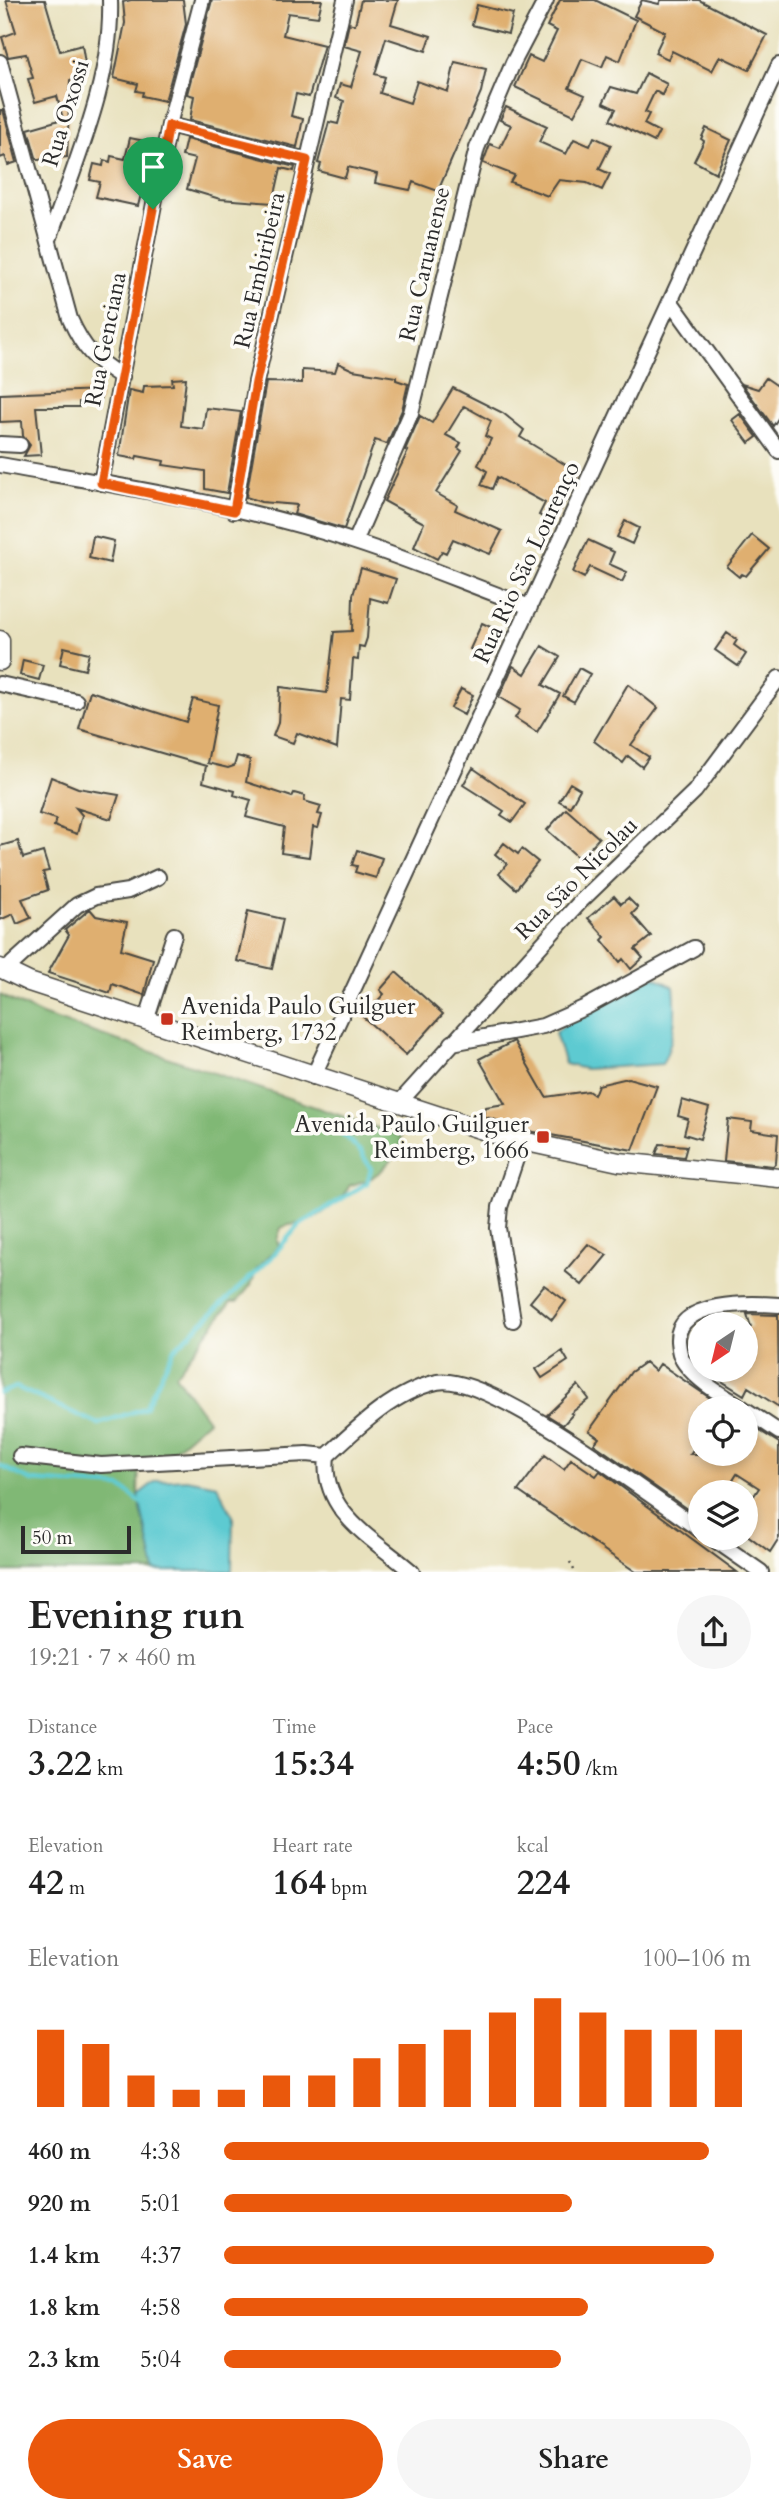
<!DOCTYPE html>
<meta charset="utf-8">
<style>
:root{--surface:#fff;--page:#f6f6f6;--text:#222;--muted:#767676;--accent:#ea580c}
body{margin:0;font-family:Cardo,serif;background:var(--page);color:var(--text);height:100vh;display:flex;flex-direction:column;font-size:26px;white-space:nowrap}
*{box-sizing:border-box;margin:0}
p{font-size:23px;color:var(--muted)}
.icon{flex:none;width:38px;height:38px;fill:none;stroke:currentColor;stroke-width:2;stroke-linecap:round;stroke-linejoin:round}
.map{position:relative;height:1572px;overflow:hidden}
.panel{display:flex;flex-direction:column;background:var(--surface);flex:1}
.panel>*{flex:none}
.needle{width:46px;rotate:215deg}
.fabs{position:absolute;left:688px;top:1312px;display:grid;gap:14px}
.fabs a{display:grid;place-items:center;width:70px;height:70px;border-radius:50%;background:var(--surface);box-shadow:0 4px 10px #0003;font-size:35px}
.scale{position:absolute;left:21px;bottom:18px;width:110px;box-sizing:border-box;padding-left:7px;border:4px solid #2b2b2b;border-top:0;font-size:19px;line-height:24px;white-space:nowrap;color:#2b2b2b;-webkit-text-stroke:5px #fdfcf7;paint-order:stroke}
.pin{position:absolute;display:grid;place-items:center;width:60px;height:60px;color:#fff;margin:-72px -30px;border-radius:50% 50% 50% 0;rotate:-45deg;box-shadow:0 0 7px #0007}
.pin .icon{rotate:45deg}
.round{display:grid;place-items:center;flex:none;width:74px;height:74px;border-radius:37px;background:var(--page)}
.headline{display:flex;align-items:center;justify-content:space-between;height:119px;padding:0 28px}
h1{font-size:38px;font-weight:700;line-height:52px}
.figures{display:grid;grid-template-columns:repeat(3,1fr);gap:10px;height:119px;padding:7px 28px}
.figures div{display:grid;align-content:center}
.figures b{font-size:35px;font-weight:700}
.figures small{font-size:19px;font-weight:400}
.figures p{font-size:19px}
.chart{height:196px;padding:14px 28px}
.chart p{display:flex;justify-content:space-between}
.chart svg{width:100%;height:126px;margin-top:7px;stroke:var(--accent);stroke-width:6}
.primary-button{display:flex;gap:14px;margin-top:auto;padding:14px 28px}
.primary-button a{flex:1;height:80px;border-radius:42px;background:var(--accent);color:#fff;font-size:28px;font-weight:700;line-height:80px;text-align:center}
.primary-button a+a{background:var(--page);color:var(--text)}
ul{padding:0 28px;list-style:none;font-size:23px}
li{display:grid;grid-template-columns:112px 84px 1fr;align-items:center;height:52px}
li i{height:18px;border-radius:9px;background:var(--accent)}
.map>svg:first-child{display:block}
.forest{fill:#80b874;stroke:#567250;stroke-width:2}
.water{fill:#5dcad1;stroke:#447a7e;stroke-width:2}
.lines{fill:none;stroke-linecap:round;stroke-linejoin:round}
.stream{stroke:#5dcad1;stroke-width:4.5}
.building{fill:#dfaf6f}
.minor-casing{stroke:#474641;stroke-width:18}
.major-casing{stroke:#474641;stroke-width:21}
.path{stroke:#474641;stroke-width:2.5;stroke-dasharray:2 5;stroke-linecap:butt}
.minor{stroke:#fff;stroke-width:14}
.major{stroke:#fff;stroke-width:18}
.route-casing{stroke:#fff;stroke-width:14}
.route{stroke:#ea580c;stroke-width:9}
.poi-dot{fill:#c8321e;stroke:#fdfcf7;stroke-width:2.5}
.labels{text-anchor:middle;stroke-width:7;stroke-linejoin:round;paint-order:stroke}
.street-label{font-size:23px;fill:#2b2b2b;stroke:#fdfcf7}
.poi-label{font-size:23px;fill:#2b2b2b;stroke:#fdfcf7;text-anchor:start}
</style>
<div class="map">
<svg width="779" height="1572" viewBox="0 0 779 1572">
<rect width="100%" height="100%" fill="#fdfcf7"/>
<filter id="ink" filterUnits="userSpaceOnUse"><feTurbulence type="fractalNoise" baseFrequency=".0143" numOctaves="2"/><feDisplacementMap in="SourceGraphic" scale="14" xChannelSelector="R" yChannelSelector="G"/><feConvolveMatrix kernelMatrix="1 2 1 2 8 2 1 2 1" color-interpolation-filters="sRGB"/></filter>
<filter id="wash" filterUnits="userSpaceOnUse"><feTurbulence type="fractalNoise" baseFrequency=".00686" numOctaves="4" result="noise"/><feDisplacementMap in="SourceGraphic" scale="28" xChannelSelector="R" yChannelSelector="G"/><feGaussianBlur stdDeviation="1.57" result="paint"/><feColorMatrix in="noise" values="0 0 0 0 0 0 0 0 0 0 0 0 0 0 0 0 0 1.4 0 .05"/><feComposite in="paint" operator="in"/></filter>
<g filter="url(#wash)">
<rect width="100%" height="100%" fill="#e8e1bd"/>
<path class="forest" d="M0,995L42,1015L401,1136V1149L381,1171L368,1180L350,1185C342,1201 318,1218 302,1223C296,1225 289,1223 281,1228L277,1240L279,1246L257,1268L251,1285L237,1302H231L175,1375L208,1420L168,1455L139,1460L138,1495L155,1571H0Z"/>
<path class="water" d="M653,976L674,987C677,1013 674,1041 662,1064L585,1069L565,1064L555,1033L575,1016Z
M186,1479L217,1485L233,1516L232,1571H155L138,1495L156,1481Z"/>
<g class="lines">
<path class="stream" d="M0,1393L16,1387L98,1424L145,1408L174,1349L270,1259L298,1226L367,1183L371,1169L361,1152L333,1125
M0,1466L32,1481L121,1487L144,1505"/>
</g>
<g id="blocks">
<path class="building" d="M6,0H45L60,51L82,45L87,76L70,80L67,157L38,160L36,157L28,129L63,119L57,96L35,102L28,79L33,78L26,54L8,57L2,37L16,32Z
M131,0H183L186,24L165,101L142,96L143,92L136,91L138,84L114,78L125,23L123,2Z
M212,0H322L318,17L288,13L283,35L324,45L309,97L296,94L291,116L303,119L297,147L190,120L194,96L187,94Z
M361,0H398L391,24L431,36L426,51L386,38L375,74L385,77L380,93L410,103L417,81L448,92L455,62L486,69L481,92L438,191L413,182L410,190L375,183L377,174L348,167L345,178L319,171L321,164L318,163L329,122L338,124L344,101L336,98L340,84L351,87L362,51L344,46L349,23L355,25Z
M560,0H595L636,20L620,61L607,55L602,67L582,59L569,88L585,95L574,115L515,87L529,56L542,62L557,31L547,26Z
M642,0L659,4L661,0H699L767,35L749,70L720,56L712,71L672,51L668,59L655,53L665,32L634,16Z
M477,5L513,14L508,34L472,25Z
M646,73L667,84L662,95L655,91L645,112L649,114L644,124L659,132L654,142L610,120L616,109L603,103L611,87L636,94Z
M506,107L547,126L539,142L566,154L574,139L590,146L594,137L611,145L599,169L610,174L602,190L587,183L559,180L548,196L510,182L514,175L483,163L490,144L500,148L511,125L500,120Z
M0,110H3L17,162L8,165L5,156L0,158Z
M706,128L731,140L716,173L694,161L704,141L701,139Z
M130,138L154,143L138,206L96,197L100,182L90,180L94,164L103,166L104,160L110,162L111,156L125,159Z
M186,139L295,167L294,171L281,168L273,203L220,199L187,189L195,159L182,156Z
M338,363L353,370L396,377V380L408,384L402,410L387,444L375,440L344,529L294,514L297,505L261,502L246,497L266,382L302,383V370L335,372Z
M186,378L181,426L203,429L206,408L241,412L227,493L205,489V471L163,465L164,461L137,456L136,459L119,456L129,390L143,393L144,386L173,385L172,379Z
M766,378L779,387V417L773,426L742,384L758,389Z
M453,388L503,413L524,430L520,437L579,473L554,523L539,515L545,503L497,477L492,489L481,485L487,471L478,465L491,439L485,436L491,421L464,406L446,435L461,443L458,448L462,451L436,493L457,505L455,510L502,531L490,554L453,539L446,553L442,551L437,559L414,547L424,523L384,501L408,451L405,450L420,416L432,423Z
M101,390L100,403L79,402V407H36L41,455L24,456L30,445L23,436L22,421L0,422V394Z
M740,414L757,437L749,443L732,420Z
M625,521L639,528L632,544L617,537Z
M752,535L769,549L746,576L742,574L739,577L727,567Z
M93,536L114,541L110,563L89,558Z
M588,540L614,552L609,564L627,572L622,582L590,567L584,578L573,572Z
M361,568L396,579L388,603L370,598L367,638L364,647L359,646L358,660L353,659L350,700L341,699L337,748L297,733L293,743L273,736L278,723L280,687L327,693L334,632L352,631L353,595Z
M482,623L499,631L486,657L470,649Z
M727,633L737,640L734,645L746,654L738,666L715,650Z
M542,646L560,657L543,685L560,694L537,732L515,718L520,710L499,697L513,666L525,674Z
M64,647L89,653L85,670L60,664Z
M23,660L43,665L39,680L20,675Z
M579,668L590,674L574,702L563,696Z
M628,684L658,708L631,745L649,757L642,767L628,756L623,763L594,741Z
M461,689L473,695L464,715L451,708Z
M90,691L186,722L193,699L218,705L207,763L228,768L234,766L237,756L250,760L246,782L292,797L294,793L305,796L304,801L321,806L318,814L322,815L318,828L313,827L309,857L281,853L284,827L246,817L251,800L234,795L235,791L203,782L206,766L79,729Z
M473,768L525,804L512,822L501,815L504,811L463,785Z
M51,777L78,788L119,795L111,819L76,808L82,815L77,834L54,826L56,819L39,814Z
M570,783L580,789L570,807L559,801Z
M566,809L599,838L580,859L547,830Z
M18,841L23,858L43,852L49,871L43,872L48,890L22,899L31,918L17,924L13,914L0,920V846Z
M504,843L518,854L522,849L538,862L516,889L499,874L507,864L495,854Z
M357,850L382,858L376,878L355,872L357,866L352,865Z
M614,896L621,904L628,898L638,908L632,914L651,936L635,949L643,958L631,969L623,959L620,962L602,940L605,937L588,918Z
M90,909L96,916L127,922L121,949L153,959L144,995L112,984L110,993L48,973L69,935L65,930Z
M248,911L283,919L272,969L237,961Z
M396,972L443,1014L406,1055L363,1017L384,994L380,990Z
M514,1041L546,1097L588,1091L594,1095L598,1085L628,1078L657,1086L633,1150L529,1131L483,1116L486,1107L505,1104L479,1059Z
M682,1100L709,1108L700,1139L684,1134L688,1119L678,1116Z
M728,1119L752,1122L751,1130L778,1134L776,1163L773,1166L724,1161Z
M660,1144L687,1146L684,1157L656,1154Z
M588,1244L607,1255L582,1285L565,1271Z
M544,1285L566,1301L552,1320L530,1302Z
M747,1314L778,1315L779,1407L748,1387L744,1395L704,1370H746V1327H751Z
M562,1351L568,1361L542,1378L536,1369Z
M645,1362L655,1371L660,1364L726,1409H700V1440L690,1454H746V1422L779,1443V1538L770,1552L746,1534V1508L759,1488L737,1474L725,1493H700L697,1516L594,1444L599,1438L589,1431L631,1372Z
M578,1385L589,1399L571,1413L573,1414L563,1425L547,1415Z
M545,1455L564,1469L571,1459L596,1476L600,1471L737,1572H636L518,1491Z"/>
</g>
</g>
<g filter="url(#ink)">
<use href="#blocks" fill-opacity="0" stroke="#474641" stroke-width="2"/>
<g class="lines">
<defs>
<path id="minor" d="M0,62L70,319C84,350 94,359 122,377
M169,125L307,160
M50,237C75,162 113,80 110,0
M671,302L779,451
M0,444L20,445
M0,465C118,486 241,504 355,542C414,561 472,586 530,607
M101,483L169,125L202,0
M234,511L256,382L345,0
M355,542L411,413L477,148L513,63L546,0
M0,684L76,701
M12,964L77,905L96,896L128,891L158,877
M146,1021L174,935
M452,1043L543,1026L586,1007L694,948
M313,1077L779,65
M398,1104L581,901L695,791L779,678
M513,1320L498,1228L500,1207L522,1141
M744,1409C725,1396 701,1384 687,1366C680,1358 679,1351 678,1341C676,1300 751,1303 779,1305
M746,1410L779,1432
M20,1456L101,1465L307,1454L327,1456
M327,1456C359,1426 394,1392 437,1382C487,1371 653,1498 700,1530
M327,1456C320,1512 374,1539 412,1572
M712,1538L761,1572"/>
<path id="major" d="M0,640V661
M0,968L29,982L504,1137L619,1162L779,1178"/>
</defs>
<use href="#minor" class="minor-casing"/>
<use href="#major" class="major-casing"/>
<path class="path" d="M570,1562L575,1572"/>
<use href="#minor" class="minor"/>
<use href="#major" class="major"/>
</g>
</g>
<g class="lines" filter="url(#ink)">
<defs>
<path id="route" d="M169,125L307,160L256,382L234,511L101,483Z"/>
</defs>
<use href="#route" class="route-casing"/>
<use href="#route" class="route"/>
</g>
<g class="poi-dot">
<rect x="160" y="1012" width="14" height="14" rx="3.5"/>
<rect x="536" y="1130" width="14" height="14" rx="3.5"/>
</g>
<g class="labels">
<g class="street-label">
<text transform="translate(65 113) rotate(-73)" y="8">Rua Oxossi</text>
<text transform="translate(424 264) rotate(-77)" y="8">Rua Caruanense</text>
<text transform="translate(259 270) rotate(-77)" y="8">Rua Embiribeira</text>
<text transform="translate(105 339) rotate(-79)" y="8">Rua Genciana</text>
<text transform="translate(526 562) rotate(-65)" y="8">Rua Rio São Lourenço</text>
<text transform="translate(576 878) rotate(-45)" y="8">Rua São Nicolau</text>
</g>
<g class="poi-label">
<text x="181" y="1014">Avenida Paulo Guilguer<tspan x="181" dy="26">Reimberg, 1732</tspan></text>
<text x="529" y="1132" text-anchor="end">Avenida Paulo Guilguer<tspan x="529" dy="26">Reimberg, 1666</tspan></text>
</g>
</g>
</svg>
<div class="fabs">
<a><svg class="needle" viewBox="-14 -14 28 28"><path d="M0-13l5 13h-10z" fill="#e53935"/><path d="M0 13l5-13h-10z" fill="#767676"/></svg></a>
<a><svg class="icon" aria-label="locate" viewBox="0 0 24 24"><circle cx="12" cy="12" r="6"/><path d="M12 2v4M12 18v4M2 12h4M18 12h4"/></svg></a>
<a><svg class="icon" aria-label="layers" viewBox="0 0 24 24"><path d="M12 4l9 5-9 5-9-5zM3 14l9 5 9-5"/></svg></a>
</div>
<div class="scale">50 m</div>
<div class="pin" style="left:153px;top:209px;background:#1e9e55"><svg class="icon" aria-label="arrive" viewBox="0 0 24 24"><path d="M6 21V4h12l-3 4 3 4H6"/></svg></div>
</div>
<section class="panel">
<div class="headline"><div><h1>Evening run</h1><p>19:21 · 7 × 460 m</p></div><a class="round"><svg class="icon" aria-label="share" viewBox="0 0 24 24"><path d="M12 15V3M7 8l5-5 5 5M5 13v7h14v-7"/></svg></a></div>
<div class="figures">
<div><p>Distance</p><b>3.22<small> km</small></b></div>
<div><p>Time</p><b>15:34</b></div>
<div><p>Pace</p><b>4:50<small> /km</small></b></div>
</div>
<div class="figures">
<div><p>Elevation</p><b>42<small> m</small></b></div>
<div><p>Heart rate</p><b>164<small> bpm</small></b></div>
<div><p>kcal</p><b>224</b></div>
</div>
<div class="chart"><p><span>Elevation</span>100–106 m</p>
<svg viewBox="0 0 160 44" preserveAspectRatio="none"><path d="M5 44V17M15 44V22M25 44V33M35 44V38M45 44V38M55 44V33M65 44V33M75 44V27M85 44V22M95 44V17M105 44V11M115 44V6M125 44V11M135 44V17M145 44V17M155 44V17"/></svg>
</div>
<ul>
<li><b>460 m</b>4:38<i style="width:92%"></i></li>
<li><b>920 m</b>5:01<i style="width:66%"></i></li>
<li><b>1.4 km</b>4:37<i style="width:93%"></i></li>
<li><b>1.8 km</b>4:58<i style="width:69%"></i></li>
<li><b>2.3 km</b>5:04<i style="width:64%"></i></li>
</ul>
<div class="primary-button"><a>Save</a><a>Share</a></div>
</section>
